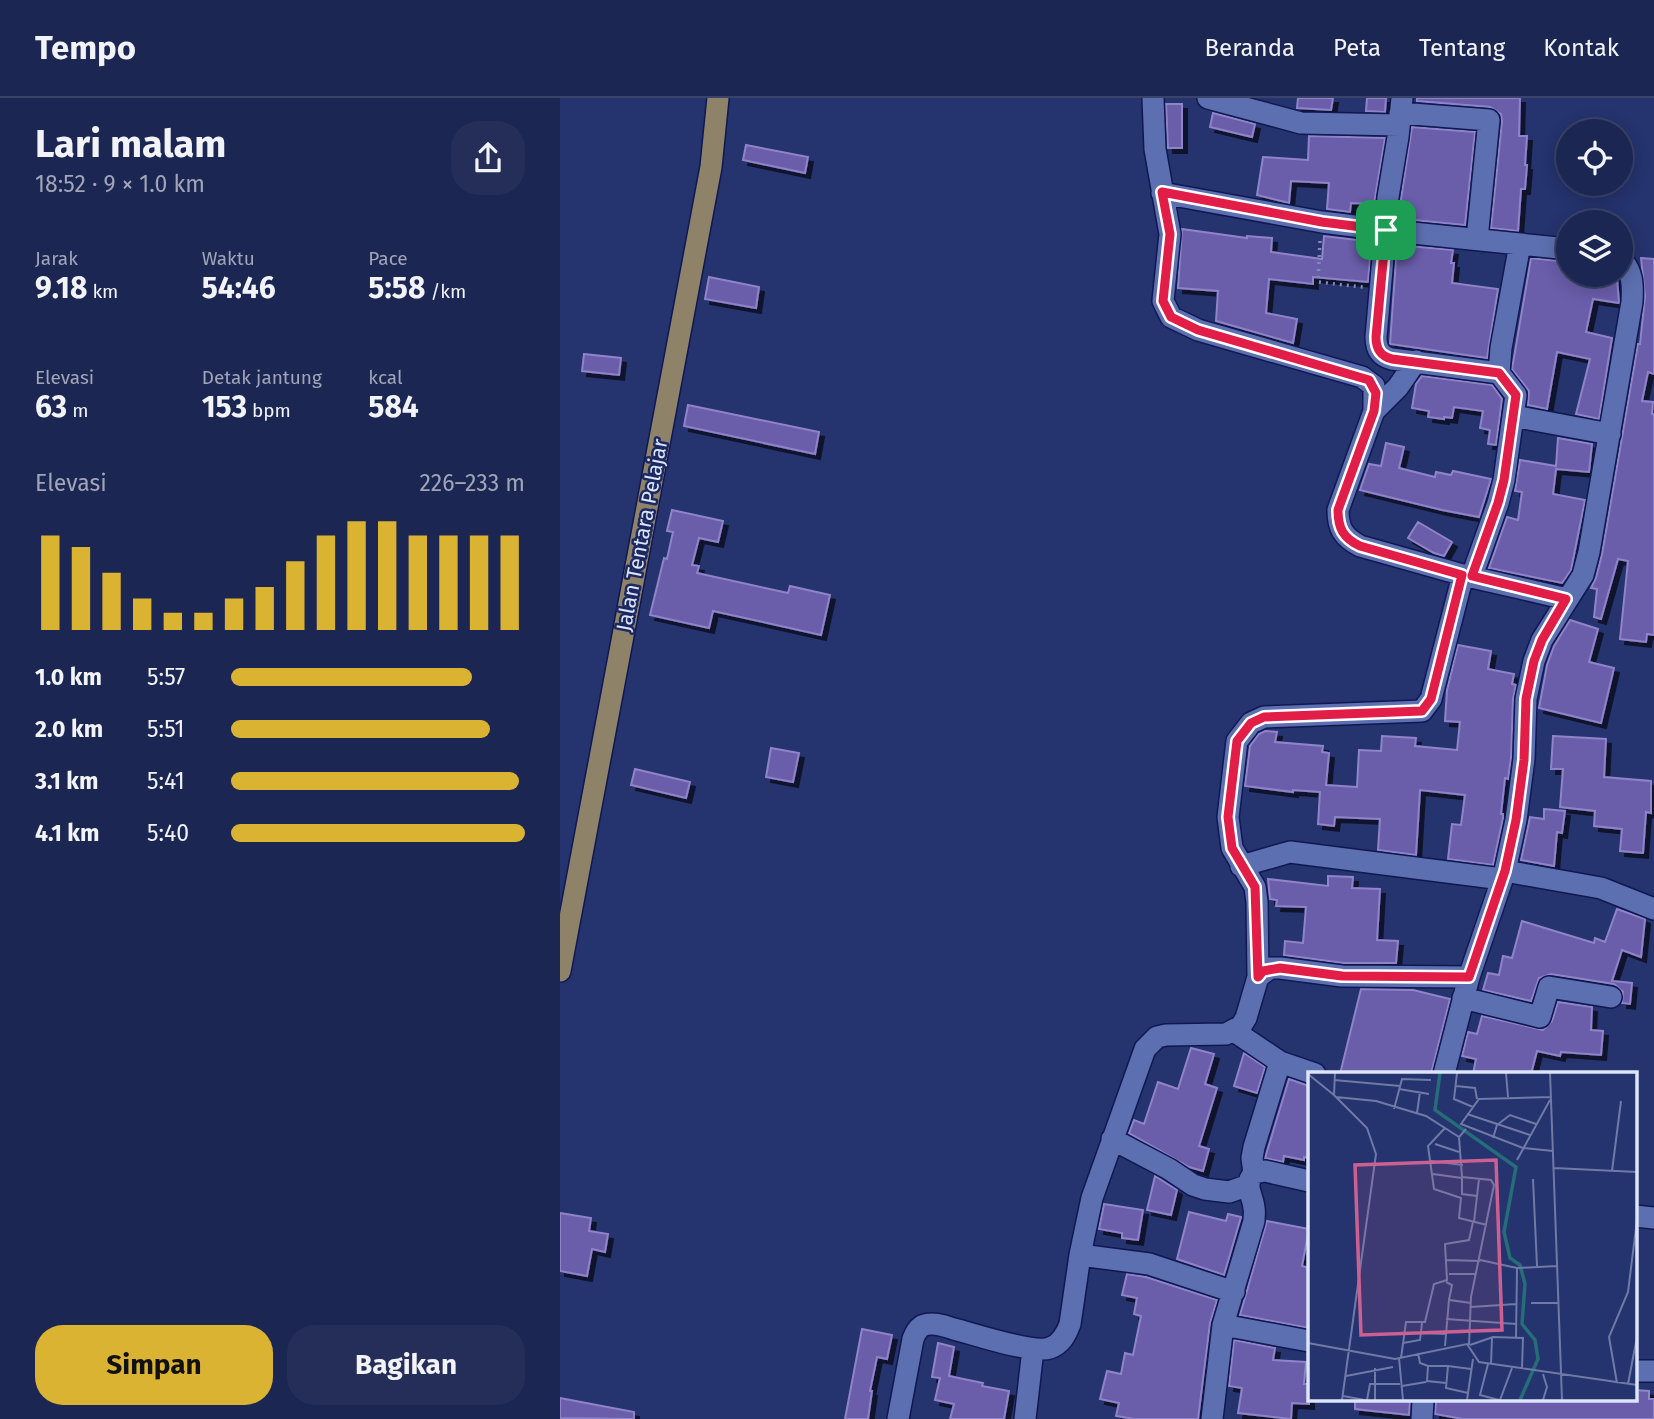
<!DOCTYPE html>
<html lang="id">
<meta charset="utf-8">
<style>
:root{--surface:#1c2652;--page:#252e59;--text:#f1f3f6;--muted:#a0a5b8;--line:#3a4369;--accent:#dbb333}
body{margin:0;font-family:"Fira Sans",sans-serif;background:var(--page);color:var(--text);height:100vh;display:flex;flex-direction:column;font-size:26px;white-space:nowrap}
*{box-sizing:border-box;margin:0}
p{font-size:23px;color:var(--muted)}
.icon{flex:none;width:38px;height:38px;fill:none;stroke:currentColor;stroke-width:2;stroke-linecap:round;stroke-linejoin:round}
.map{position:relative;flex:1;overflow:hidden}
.sheet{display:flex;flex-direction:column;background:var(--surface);width:560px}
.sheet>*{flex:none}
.tools{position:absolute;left:996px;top:21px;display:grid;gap:14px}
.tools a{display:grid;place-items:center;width:77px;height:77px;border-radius:50%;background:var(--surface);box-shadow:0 4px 18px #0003,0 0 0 2px var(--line);font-size:35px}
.pin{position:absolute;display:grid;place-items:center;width:60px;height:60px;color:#fff;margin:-30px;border-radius:14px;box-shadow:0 4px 10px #0006}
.round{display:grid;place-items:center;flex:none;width:74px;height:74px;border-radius:28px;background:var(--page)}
.headline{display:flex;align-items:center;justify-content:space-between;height:119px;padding:0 35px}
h1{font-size:38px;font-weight:700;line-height:52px}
.stats{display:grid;grid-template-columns:repeat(3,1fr);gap:10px;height:119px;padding:7px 35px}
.stats div{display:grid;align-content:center}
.stats b{font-size:30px;font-weight:700}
.stats small{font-size:19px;font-weight:400}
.stats p{font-size:19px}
.chart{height:196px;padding:14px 35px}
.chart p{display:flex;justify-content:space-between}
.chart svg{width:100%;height:126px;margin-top:7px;stroke:var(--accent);stroke-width:6}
.action{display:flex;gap:14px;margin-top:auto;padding:14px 35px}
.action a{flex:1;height:80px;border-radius:28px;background:var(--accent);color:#111;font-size:28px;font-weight:700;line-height:80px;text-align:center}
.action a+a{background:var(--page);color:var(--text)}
ul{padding:0 35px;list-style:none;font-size:23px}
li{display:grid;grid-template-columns:112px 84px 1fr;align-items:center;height:52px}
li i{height:18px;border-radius:9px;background:var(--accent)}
header{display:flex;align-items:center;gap:42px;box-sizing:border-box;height:98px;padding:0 35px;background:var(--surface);border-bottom:2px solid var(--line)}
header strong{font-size:33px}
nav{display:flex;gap:38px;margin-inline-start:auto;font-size:24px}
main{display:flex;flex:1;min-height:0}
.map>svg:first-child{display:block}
.building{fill:#6b5daa;stroke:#8f84ca;stroke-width:2;filter:url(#shadow)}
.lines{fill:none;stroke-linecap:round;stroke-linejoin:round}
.minor-casing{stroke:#101851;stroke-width:24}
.major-casing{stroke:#101851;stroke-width:24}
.path{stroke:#818cb5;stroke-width:3.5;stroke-dasharray:2 5;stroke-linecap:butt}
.minor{stroke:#5c6fb0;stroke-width:21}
.major{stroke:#8e8368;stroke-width:21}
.route-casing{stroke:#fff;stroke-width:14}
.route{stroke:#e11d48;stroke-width:9}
.labels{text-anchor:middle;stroke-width:5;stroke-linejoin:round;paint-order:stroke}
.street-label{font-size:21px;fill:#dde5fb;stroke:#1c2862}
.inset-river{fill:none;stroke:#256d78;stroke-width:3.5}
.inset-road{fill:none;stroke:#6f7aa6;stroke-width:2}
.view{fill:#cb6093;fill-opacity:0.15;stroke:#cb6093;stroke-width:3.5}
.inset-edge{fill:none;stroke:#dde5fb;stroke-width:3.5}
</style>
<header>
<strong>Tempo</strong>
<nav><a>Beranda</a><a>Peta</a><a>Tentang</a><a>Kontak</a></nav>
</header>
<main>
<section class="sheet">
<div class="headline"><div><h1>Lari malam</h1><p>18:52 · 9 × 1.0 km</p></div><a class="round"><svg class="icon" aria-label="share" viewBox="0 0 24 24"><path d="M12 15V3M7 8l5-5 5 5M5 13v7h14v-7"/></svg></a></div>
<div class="stats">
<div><p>Jarak</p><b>9.18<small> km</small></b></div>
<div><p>Waktu</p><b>54:46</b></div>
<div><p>Pace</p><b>5:58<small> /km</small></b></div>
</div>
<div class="stats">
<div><p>Elevasi</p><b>63<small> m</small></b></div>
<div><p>Detak jantung</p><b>153<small> bpm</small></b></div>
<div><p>kcal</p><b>584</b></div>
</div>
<div class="chart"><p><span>Elevasi</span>226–233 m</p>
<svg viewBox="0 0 160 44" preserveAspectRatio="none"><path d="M5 44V11M15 44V15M25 44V24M35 44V33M45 44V38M55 44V38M65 44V33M75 44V29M85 44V20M95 44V11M105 44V6M115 44V6M125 44V11M135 44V11M145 44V11M155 44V11"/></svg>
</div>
<ul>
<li><b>1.0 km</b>5:57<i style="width:82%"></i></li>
<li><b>2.0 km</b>5:51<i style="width:88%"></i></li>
<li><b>3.1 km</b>5:41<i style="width:98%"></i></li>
<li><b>4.1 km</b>5:40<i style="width:100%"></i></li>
</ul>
<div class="action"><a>Simpan</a><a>Bagikan</a></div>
</section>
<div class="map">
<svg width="1094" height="1321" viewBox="0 0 1094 1321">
<defs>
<filter id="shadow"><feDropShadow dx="5" dy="5" stdDeviation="0" flood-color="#0009"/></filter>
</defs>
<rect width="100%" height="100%" fill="#25336e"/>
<path class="building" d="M738,0H773L771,12L737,10Z
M807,0H826L825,14L806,13Z
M857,0H960L959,38H967L965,67H967L965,91H961L958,133L931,130L942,23L941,16L930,9L857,3Z
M606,6H622V50H608Z
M653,15L695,26L692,39L650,29Z
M852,29L915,34L905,127L843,121L844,113H840L841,101Z
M749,38L825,40L814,106L791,105L790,114L767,111L769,85L731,83L729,105L697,97L703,59L748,62Z
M186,47L248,59L245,75L183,62Z
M622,131L687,140V138L712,140L711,154L762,161L764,138L798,142L797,148L811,149L808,184L753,179V186L709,181L706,215L737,221L733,245L656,223L658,193L618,190Z
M837,147L893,152L891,165H894L892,185L938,191L927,260L830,246Z
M971,160L1008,164V177H1056L1057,180L1059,205L1033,201L1026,234L1052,240L1039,321L1016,316L1030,261L997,254L987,311L968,307L969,293L952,271Z
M1081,160L1094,161V276L1088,274L1082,303L1093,304L1092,316H1094V537L1087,536L1086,544L1060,541L1068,463L1058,461L1041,521L1034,519L1037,491L1031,490L1036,480L1042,456L1078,246H1080L1085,198Z
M149,179L199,189L196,210L145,201Z
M24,256L61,260L59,277L22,273Z
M862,278L932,287L942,301L936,347L928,346L930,332L920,330L923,313L894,309L892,320L884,319V321L868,319L869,313L852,310L856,286Z
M128,307L259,334L255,356L124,328Z
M998,340L1032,346L1029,374L996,371L993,396L1025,402L1011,472L1002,485L929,470L947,419L958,422L962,394L955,393L960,362L996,368Z
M826,345L844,349L839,370L875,379L876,374L891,377L893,373L931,381L919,419L882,412L800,392L809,366L821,368Z
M112,412L163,423L158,444L139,440L132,467L139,468L137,475L228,495L230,488L270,497L261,537L153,513L149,530L90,517L104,460L107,461L113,434L107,433Z
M858,424L892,444L884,458L874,455L848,440Z
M1010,522L1038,531L1029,564L1054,570L1041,625L979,610L987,567L994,548Z
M898,547L931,553L928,571L954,576L952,586L956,587L953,601L951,660L948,681L945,680L941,716H943V720L933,767L888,761L892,726L901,727L905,697L860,692L856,757L818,752L820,721L775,719L774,728L758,726L760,694L733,692V694L685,688L690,648L699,636L705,633L717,634L715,644L763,648L762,654L769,655L766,687L797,689L799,652L821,653L822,638L856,640L855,648L897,652L900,624L885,623L887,592Z
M993,638L1046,641L1044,679L1091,683V715L1086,714L1083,755L1060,753L1062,731L1034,728L1035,713L1000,709L1003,671H991Z
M211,650L239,655L233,684L206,679Z
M75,671L130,684L126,700L71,687Z
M984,711L1005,713L1002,735L997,734L994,768L961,762L970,719L984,721Z
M768,778L793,779L792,790L820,791L817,842L838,843L836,865H783L724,857L725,843L743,845L746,809L716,808L717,802L710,801L708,781L768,788Z
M1057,811L1085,821L1081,859L1062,852L1052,883L1072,885L1070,906L1062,905L1063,894L1054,886L991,876L979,880L971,903L923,892L928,875L939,877L943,858L952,860L962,823L1034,845L1035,840L1045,844Z
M801,891L853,892L890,901L871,976H780Z
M998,904L1032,909L1031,932L1043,933L1041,957L1001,954L1000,958L977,953L971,976H913L916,961L902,958L908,934L917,936L922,918L983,932L992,923Z
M631,950L654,956L645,986L657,990L639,1048L649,1051L643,1073L629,1069L569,1035L574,1022L584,1026L598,984L618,991Z
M684,955L705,969L697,995L674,988Z
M729,981L749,988V1060L744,1059V1062L724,1058L723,1064L705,1060Z
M595,1078L617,1092L611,1117L587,1112Z
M544,1106L583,1112L578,1142L562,1140V1135L539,1131Z
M629,1114L666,1123L668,1116L681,1119L664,1177L617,1161Z
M0,1115L31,1120L29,1133L48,1136L45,1154L32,1151L27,1178L0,1173Z
M707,1123L749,1131L742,1168L749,1170V1230L680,1217Z
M567,1176L586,1179L657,1202L650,1225L638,1321H574L556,1318L559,1305L540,1301L547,1273L561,1276L565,1255L573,1257L581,1218L574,1216L577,1200L562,1197Z
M302,1231L332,1237L327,1261L317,1259L310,1293H312L308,1321H285Z
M674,1242L715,1250L713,1262L746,1264L744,1286H749V1306L732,1305L731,1321L678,1315L682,1290L669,1288Z
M378,1245L394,1249L389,1278L423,1285L422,1288L449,1293L444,1321H390L394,1306L375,1302L380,1280L372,1279Z
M1075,1292L1089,1293V1301H1094V1321H903L875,1316L876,1302H1075Z
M0,1300L74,1314V1321L0,1320Z
M795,1302H850L849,1317L795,1311Z"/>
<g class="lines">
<defs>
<path id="minor" d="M593,0L595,51L610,136L603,203L611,219L638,232L802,279L814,288V313L778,412C778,430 783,439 800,448L903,477L1007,501
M648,0L741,25L839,27
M842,0L838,39L828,99L826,126L833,133L1008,151
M840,15L929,22L917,141
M602,95L762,124L826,132
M826,126L816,239C816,251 820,258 832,261L939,275L956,297L944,382L938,405L912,478
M939,275L941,250L960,146
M814,313L838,289L856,263
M953,318L1050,336
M681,768L730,754L942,781
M945,773L1041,790L1094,811
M698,879L710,870H720L782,878L909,879
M903,900L980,919L989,889L1051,899
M674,933L720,964L694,1049L692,1060L694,1075
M720,964L755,976
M884,976L909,879L945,773L956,722L964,661L966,601L974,563L982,542L1023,477L1029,454L1072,204C1073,187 1073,173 1060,160
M552,1041L609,1071L633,1087L645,1091L669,1094L689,1087
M1075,1118L1094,1120
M520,1157L589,1166L674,1194
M663,1227L749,1243
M1075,1273H1094
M338,1321L353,1241C355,1236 357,1231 362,1228C372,1223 385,1228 394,1231C414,1236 473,1256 490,1250C501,1246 506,1237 510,1226L520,1157L532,1100L585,951L597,939L606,937L666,936L681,928L686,920L698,879L697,804L695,789L672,750L668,719L677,643L691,625L704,619L862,613L871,601L903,477
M465,1321L473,1251
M652,1321L663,1227L694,1123C694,1118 695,1114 694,1110C693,1097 683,1087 694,1075L705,1073L749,1083
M862,1321L863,1302"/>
<path id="major" d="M0,873L151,69L158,0"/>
</defs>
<use href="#minor" class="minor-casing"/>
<use href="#major" class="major-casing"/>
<path class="path" d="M760,143L758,184L803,189"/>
<use href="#minor" class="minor"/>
<use href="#major" class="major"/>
</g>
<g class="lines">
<defs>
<path id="route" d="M602,94L762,124L826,132L816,239C816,251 820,258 832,261L939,275L956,297L944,382L938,405L912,478L1006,501L982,542L974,563L966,601L964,662L956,722L945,773L909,879L782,878L720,870L703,873L698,879L695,789L672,750L668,719L677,643L691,625L704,619L862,613L871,601L902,477L800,448C783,440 778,430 778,412L814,313L816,295L809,282L638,232L611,219L603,203L610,136Z"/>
</defs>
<use href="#route" class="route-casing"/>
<use href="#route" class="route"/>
</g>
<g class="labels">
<g class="street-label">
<text transform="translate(82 437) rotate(-79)" y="7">Jalan Tentara Pelajar</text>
</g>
</g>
<g transform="translate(748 974)">
<rect width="329" height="329" fill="#25336e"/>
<path class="inset-river" d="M132,1L127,38L208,95L196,160L202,186L212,193L217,212L214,252L227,268L230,287L212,328"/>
<path class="inset-road" d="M27,1L26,23L59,56L68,82L34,328M149,1L146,27L165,35M198,1L200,25M242,1L254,328M0,2L26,23M26,8L92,14M148,14L167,16L169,27M91,17L121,22M28,25L68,29L118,44L151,65M243,25L171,27L153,52L215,76L245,79M86,37L94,7L123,8M109,41L112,20M159,42L222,63M137,56L120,74L126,117L153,126L151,146L179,153M158,57L151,65L154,105L183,108L186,113L163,225L161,273M185,66L189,53L202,43L228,52M127,72L151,80M209,88L242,28M123,89L155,93M246,96L329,100M304,99L313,29M125,102L154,106M154,105V122L169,124M225,107L229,194M166,150L171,107M138,188L172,189M172,188L209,196L249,194M141,202H168M138,210L144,213L141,228M223,231H251M163,235L208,232M138,247L208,252M113,261L137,262M208,265L209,197M0,271L87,287L159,272L171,290L329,313M95,271L112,268L114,251M162,273L185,265L215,266L214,296M137,274L141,228L163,231M110,281L112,291L120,294L119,309L138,311M91,286L95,328M93,286L98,250H117L126,212L139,208L137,172L161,168L165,150M180,292L172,323L191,328M183,292L184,265M120,294H140L138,316L160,321M140,294L163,297M67,296V328M38,304L85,295M309,311L301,265L320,220L329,148M320,312L329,265M94,314L118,310M35,324L57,328M59,328L62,312H92M159,328L165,287M192,328L204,296M235,328L239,315L235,302"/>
<path class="view" d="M188,88L194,258L53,263L47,93Z"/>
<rect width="329" height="329" class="inset-edge"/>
</g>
</svg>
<div class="tools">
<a><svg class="icon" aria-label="locate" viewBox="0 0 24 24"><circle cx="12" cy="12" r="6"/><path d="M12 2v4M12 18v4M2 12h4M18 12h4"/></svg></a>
<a><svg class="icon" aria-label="layers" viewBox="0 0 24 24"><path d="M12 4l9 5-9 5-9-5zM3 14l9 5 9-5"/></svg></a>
</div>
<div class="pin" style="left:826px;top:132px;background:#1e9e55"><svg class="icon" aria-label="arrive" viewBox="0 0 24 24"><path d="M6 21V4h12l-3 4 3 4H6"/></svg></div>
</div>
</main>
